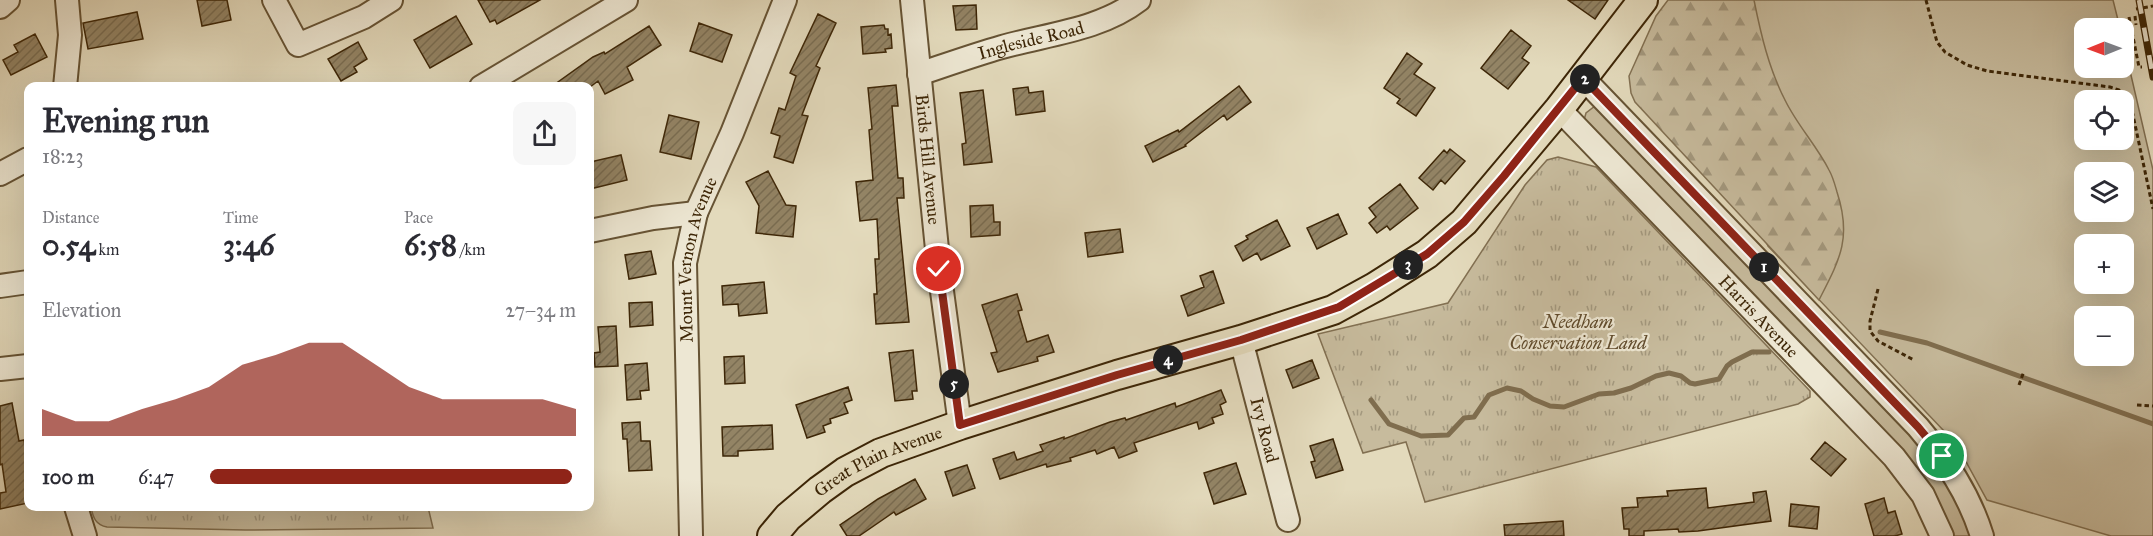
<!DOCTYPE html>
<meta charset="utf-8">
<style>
:root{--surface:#fff;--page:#f7f7f7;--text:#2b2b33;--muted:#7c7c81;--accent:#8f2418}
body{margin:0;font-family:"IM FELL Great Primer",serif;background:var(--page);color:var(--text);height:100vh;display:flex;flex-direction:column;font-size:22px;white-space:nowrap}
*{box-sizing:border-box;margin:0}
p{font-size:20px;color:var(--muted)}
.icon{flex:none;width:33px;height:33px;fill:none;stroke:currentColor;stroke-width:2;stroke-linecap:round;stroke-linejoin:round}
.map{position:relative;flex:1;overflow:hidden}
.panel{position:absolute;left:24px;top:82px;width:570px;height:429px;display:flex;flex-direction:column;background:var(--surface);border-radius:12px;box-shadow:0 6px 24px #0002}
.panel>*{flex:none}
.needle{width:39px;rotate:269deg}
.controls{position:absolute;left:2074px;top:18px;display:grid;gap:12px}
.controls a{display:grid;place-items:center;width:60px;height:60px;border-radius:12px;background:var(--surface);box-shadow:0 6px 24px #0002;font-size:30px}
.pin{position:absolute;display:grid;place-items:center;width:51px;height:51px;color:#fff;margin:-26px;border:3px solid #fff;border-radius:50%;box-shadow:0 2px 6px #0007}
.km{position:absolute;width:30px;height:30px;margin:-15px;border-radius:50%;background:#222;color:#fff;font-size:16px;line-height:30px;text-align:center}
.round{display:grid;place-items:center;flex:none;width:63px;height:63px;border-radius:12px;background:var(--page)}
.summary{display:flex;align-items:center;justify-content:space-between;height:102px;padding:0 18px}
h1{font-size:33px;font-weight:700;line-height:45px}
.figures{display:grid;grid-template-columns:repeat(3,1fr);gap:9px;height:102px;padding:6px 18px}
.figures div{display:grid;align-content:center}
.figures b{font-size:30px;font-weight:700}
.figures small{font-size:16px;font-weight:400}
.figures p{font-size:16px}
.chart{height:168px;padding:12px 18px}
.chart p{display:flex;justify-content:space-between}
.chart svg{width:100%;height:108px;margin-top:6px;fill:var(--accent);opacity:.7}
ul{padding:0 18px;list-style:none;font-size:20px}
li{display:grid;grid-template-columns:96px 72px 1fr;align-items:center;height:45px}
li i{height:15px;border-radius:8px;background:var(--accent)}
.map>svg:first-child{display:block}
.grass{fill:#c7bb9d;stroke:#827052;stroke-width:1.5;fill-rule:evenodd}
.forest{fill:url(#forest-firs);stroke:#827052;stroke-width:1.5}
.park{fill:url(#park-tufts);stroke:#827052;stroke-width:1.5}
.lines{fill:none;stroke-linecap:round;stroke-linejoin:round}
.stream{stroke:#7f6d4e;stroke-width:5}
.building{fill:url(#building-hatch);stroke:#3d2607;stroke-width:1.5}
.minor-casing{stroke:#665334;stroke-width:26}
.major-casing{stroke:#3d2607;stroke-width:32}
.path{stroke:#3d2607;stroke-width:3;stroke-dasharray:4.5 3;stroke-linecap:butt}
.minor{stroke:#ede7d3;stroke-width:22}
.major{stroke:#e3dabc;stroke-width:28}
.rail-casing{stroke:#3d2607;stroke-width:7}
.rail{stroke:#ede7d3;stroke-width:4.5;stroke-dasharray:14;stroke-linecap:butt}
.route-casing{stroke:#fff;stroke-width:12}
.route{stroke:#8f2418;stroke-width:8}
.labels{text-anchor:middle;stroke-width:4.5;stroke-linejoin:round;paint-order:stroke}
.street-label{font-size:18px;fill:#3d2607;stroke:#ede7d3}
.park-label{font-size:18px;font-style:italic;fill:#604b2c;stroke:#ede7d3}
</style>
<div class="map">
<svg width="2153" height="536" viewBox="0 0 2153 536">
<defs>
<pattern id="forest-firs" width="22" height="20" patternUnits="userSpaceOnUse" patternTransform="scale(1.5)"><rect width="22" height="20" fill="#c7bb9d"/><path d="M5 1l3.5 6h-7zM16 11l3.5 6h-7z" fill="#a3987e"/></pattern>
<pattern id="park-tufts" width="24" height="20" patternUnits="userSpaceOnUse" patternTransform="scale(1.5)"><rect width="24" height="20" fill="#c7bb9d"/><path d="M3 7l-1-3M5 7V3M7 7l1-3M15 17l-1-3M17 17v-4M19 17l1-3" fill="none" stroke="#a3987e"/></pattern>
<pattern id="building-hatch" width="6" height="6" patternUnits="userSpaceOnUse" patternTransform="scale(1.5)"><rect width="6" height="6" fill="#938465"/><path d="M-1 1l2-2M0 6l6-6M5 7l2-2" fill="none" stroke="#796c51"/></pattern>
</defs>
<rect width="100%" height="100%" fill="#e3dabc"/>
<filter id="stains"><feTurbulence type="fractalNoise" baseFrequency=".00333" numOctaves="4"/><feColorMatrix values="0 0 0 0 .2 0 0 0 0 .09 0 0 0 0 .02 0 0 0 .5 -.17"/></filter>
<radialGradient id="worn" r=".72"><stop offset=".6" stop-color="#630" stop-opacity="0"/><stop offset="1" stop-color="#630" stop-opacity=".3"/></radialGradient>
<path class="grass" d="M1668,0H2113L2120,28H2085V68H2124V45L2153,170V536H2111L1987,500L1965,460L1944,431L1768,246ZM2085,100H2124V140H2085ZM2085,172H2124V212H2085ZM2085,244H2124V284H2085ZM2085,316H2124V356H2085Z
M1595,106L1937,461L1974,536H1950L1584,120L1586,113Z"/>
<path class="forest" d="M1668,0H1754C1761,35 1769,69 1785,100C1797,125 1817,146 1829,170C1833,177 1835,185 1837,192C1852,238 1840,259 1819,300L1635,102L1631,93L1629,76L1656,16Z"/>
<path class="park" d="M1558,157L1596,167L1810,391V397L1798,404L1425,502L1406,442L1363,453L1318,334L1448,303L1525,185L1547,160Z
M91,507H428L433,528L245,530L107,527C96,525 93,518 91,507Z"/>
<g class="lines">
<path class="stream" d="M1880,332L1927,343L2153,424
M1371,400L1389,424L1421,436L1448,435L1464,418L1474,417L1489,395L1507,388L1521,391L1533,399L1550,406L1564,407L1599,394L1614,393L1631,388L1656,376L1669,373L1681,376L1690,383L1695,384L1719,379L1727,366L1732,362L1752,352H1769"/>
</g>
<path class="building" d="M197,0H227L231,20L202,26Z
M478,0H540L497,24L495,20L490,22Z
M1568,0H1608L1595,19Z
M976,5L977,29L956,30L953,6Z
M137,12L143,39L88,49L83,23Z
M818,14L836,23L816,66L820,68L802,115L808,116L793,163L774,157L780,136L771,133L779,108L785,110L796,76L790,73Z
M456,16L472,44L430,68L414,40Z
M699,23L732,35L722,62L690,51Z
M884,25L885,29H888V35L891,34L892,48L885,49L886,52L863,54L861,27Z
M649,26L661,45L627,67L633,80L605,94L598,81L590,87H551L593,57L604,52L605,54Z
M1511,30L1531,46L1522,58L1529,63L1508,89L1481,68Z
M35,34L47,57L11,75L3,60L18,52L14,45Z
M358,42L367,59L354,67L357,72L341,81L328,59Z
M1407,53L1422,64L1414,74L1435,88L1416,116L1397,103L1400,99L1384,88Z
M896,85L898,106H892L898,178H903L904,198H897L909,322L876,324L874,294H877L875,259H879L877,219L860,221L856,182L873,180L869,130L872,129L868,88Z
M1239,86L1251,102L1227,120L1224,115L1185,145L1186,146L1153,162L1145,146L1178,130L1179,132Z
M1028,87L1029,93L1043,91L1045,111L1016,115L1013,89Z
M983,90L992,162L964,165L962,144L966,143L960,93Z
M669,115L699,122L691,159L660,152Z
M1450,149L1465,161L1445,184L1441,180L1433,190L1419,178L1444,150L1447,153Z
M621,155L627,180L590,189V162Z
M768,171L786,205L796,206L793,237L756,233L759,206L746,182Z
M1400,184L1418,208L1390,230L1387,226L1377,233L1369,223L1376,217L1369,208Z
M993,205L994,222H1000V235L971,237L970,206Z
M1338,214L1347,234L1317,249L1307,228Z
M1277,220L1290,246L1261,260L1257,253L1243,261L1235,246L1248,239L1246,236Z
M1120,229L1123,252L1088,257L1085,233Z
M651,251L656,274L629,279L625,255Z
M1213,271L1224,303L1188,316L1181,296L1204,287L1200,276Z
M764,282L767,313L739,316L738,304L723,305L722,286Z
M1017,294L1022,310L1018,311L1027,342L1048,335L1054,352L1037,357L1038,361L998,372L991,353L997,352L982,305Z
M652,302L653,325L630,327L629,303Z
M616,326L618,366L595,367L594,353L600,352L598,327Z
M913,350L917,391H912L913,399L895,401L889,353Z
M744,356L745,383L725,384L724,357Z
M1312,360L1319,378L1293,388L1286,370Z
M647,363L649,390L640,391L641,399L627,400L625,365Z
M848,387L852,400L844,403L848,413L830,419L831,423L823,426L825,432L807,438L796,405Z
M1221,390L1226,402L1220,405L1223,414L1212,418L1214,423L1199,429L1197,422L1134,443L1137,451L1119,458L1114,447L1097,454L1095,450L1070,458L1071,461L1047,467L1046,464L1000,479L993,459L1014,452L1017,460L1043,451L1040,445L1064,437V439L1110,422L1125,418L1126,420L1175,403L1176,407Z
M12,403L19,441L24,440L28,464V503L0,509V493L6,492L2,464L0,465V406Z
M640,422L641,441H650L652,470L629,471L627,439H623L622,423Z
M772,425L773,449L738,451V456H723L722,427Z
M1333,439L1343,470L1316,478L1311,462L1315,461L1310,446Z
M1825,442L1846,459L1831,476L1811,459Z
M1236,463L1246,494L1214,504L1204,473Z
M967,465L975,488L953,496L945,472Z
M915,479L926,499L896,515L894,512L859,536H847L840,525L878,499Z
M1706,488L1708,508L1754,502L1753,493L1766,491L1771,521L1698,531L1679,532L1678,529L1644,531V536H1629V529H1624L1622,508L1638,507L1637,498L1668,496L1667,491Z
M1884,498L1888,513L1895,511L1902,534L1895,536H1874L1865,504Z
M1791,504L1819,507L1817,529L1789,526Z
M1563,521L1564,536H1505L1504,525Z"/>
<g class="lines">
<defs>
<g id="minor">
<path d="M274,0L298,45L364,17L391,0"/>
<path id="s1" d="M912,0L939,269L960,425"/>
<path d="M0,7L8,0"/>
<path id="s2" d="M919,74C946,65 974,55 1002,47C1048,34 1100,30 1139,0"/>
<path d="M1583,78L1918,427C1946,460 1969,494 1982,536"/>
<path d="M65,87L70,35L67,0"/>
<path d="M481,87L626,0"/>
<path id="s3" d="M1559,109L1894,457L1923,495L1942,536"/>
<path d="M0,174L28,159"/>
<path d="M590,231L653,218L696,213"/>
<path d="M0,286L28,282"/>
<path id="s4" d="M1241,340L1288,520"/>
<path d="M0,369L28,366"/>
<path d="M76,507L85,536"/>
<path id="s5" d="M691,536L685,263L696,213L732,133L785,0"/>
</g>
<g id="major">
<path id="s6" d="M772,536L788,517L820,490L845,472L881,453L960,425L1117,375L1241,340L1333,310L1375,287L1427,254L1464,222L1559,109L1643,0"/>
</g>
</defs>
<use href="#minor" class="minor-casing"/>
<use href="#major" class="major-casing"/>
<path class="path" d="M1926,0L1937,42L1945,52L1967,65L1987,71L2110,87L2119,90L2130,101L2153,209
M2136,9L2153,6
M2135,16L2136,25
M2129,17L2139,67H2142
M1878,289L1870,321V331L1878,341L1914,360
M2019,385L2024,371
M2137,405L2153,406"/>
<use href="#minor" class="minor"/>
<use href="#major" class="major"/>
<defs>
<path id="rail" d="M2139,0L2153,77"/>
</defs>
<use href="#rail" class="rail-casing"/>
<use href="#rail" class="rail"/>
</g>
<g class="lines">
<defs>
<path id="route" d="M939,269L960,425L1117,375L1241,340L1339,307L1427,254L1464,222L1504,176L1583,78L1918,427L1942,456"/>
</defs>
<use href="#route" class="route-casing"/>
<use href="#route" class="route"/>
</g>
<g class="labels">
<g class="street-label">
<text dy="6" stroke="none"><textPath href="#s2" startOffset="117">Ingleside Road</textPath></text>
<text dy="6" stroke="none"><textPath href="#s1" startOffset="160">Birds Hill Avenue</textPath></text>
<text dy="6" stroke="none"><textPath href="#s5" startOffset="278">Mount Vernon Avenue</textPath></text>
<text dy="6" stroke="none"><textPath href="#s3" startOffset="288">Harris Avenue</textPath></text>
<text dy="6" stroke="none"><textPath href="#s4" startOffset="93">Ivy Road</textPath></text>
<text dy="6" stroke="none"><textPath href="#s6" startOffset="132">Great Plain Avenue</textPath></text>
</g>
<g class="park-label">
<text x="1578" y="328">Needham<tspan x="1578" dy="21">Conservation Land</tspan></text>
</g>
</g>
<rect width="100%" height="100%" filter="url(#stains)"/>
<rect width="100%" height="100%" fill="url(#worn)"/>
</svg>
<div class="controls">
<a><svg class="needle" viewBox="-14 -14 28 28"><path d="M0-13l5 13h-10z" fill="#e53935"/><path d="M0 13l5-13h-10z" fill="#7c7c81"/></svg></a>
<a><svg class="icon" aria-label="locate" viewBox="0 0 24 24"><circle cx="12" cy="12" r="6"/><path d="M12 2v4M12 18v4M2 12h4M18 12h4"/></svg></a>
<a><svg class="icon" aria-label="layers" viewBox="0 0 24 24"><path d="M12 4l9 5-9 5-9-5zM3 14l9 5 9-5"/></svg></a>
<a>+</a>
<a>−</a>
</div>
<div class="pin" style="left:1942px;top:456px;background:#1e9e55"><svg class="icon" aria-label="arrive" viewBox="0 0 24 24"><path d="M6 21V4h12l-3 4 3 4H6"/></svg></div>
<div class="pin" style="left:939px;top:269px;background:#d93025"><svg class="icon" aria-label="check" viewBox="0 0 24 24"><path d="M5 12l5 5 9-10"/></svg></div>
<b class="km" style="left:1764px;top:267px">1</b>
<b class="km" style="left:1585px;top:79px">2</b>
<b class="km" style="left:1408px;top:265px">3</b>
<b class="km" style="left:1168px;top:360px">4</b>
<b class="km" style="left:954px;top:384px">5</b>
<section class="panel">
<div class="summary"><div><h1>Evening run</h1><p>18:23</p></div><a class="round"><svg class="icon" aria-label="share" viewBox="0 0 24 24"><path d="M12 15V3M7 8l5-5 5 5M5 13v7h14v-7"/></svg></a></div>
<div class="figures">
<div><p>Distance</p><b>0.54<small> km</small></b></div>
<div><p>Time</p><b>3:46</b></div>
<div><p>Pace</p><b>6:58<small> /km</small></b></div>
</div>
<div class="chart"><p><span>Elevation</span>27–34 m</p>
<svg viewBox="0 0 160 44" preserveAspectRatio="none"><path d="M0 44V33L10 38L20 38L30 33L40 29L50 24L60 15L70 11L80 6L90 6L100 15L110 24L120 29L130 29L140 29L150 29L160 33V44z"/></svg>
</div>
<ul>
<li><b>100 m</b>6:47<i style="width:99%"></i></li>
</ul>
</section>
</div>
